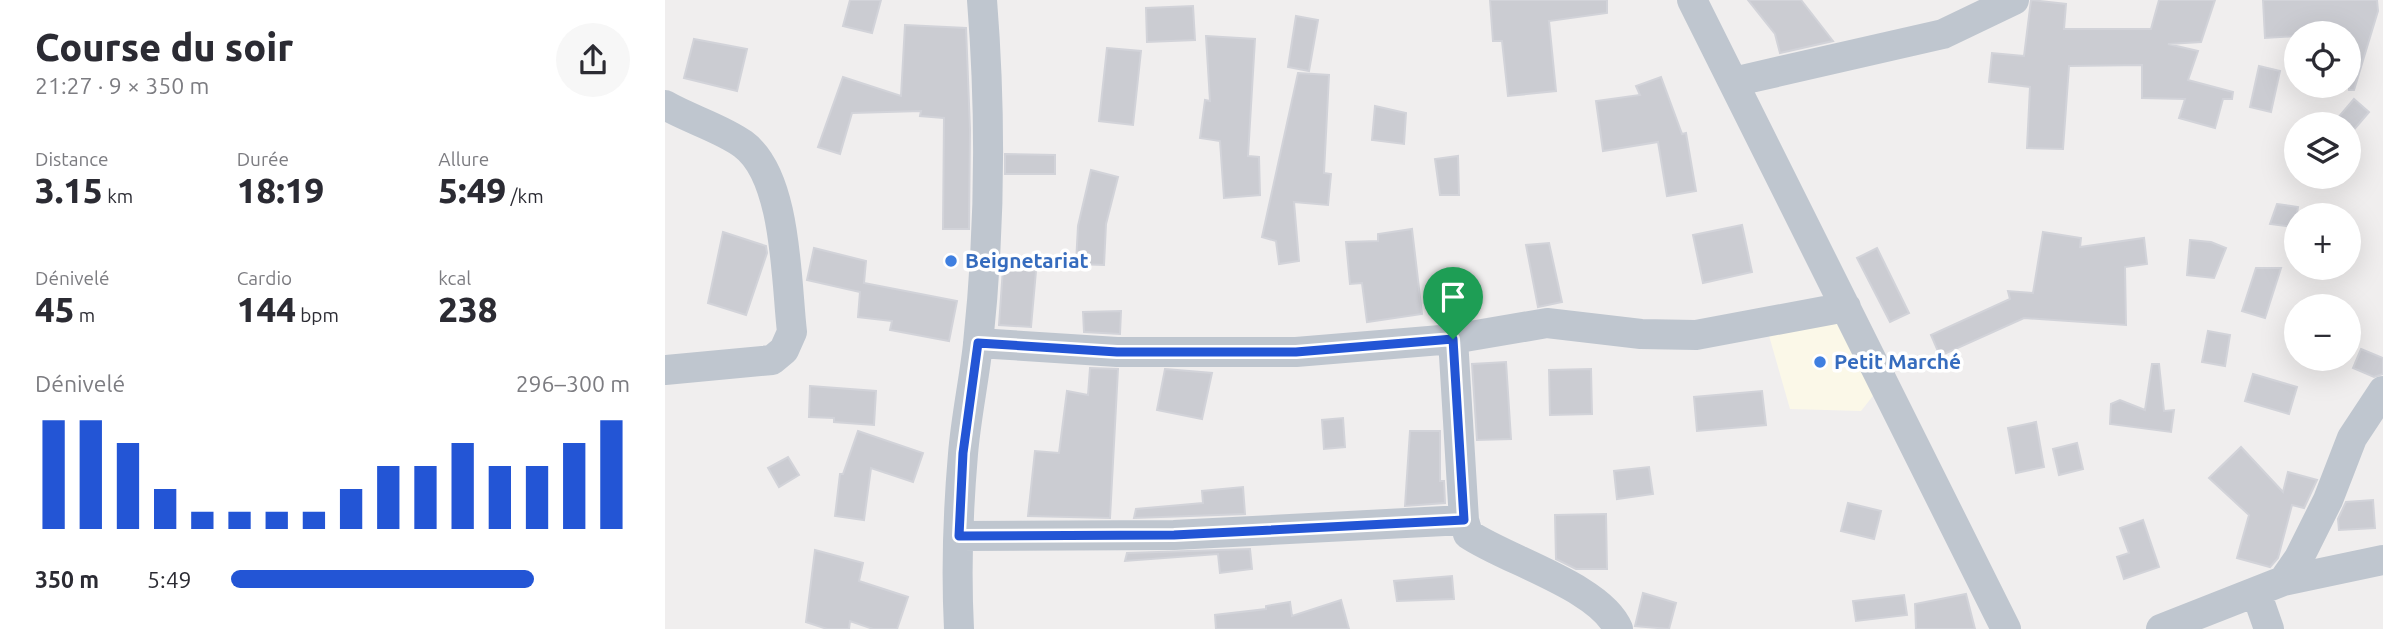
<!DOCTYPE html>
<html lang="fr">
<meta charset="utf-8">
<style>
:root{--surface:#fff;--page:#f7f7f7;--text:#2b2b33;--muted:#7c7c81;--accent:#2355d5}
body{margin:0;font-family:Ubuntu,sans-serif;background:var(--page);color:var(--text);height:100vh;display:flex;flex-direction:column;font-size:26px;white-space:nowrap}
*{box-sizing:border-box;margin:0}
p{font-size:23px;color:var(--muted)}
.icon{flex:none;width:38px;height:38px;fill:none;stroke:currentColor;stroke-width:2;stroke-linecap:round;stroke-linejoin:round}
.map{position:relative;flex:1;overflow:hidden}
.side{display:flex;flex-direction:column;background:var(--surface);width:665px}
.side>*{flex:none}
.buttons{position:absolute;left:1619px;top:21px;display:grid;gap:14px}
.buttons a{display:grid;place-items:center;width:77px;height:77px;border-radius:50%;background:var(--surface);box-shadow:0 7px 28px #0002;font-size:35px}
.pin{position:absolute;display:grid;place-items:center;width:60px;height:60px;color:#fff;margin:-72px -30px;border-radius:50% 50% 50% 0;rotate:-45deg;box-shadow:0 0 7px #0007}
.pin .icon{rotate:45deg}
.round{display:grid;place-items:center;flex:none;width:74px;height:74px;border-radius:37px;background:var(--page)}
.head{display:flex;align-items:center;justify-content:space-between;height:119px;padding:0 35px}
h1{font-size:38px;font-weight:800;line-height:52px}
.figures{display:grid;grid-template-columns:repeat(3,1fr);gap:10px;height:119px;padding:7px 35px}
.figures div{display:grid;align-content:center}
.figures b{font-size:35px;font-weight:800}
.figures small{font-size:19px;font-weight:400}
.figures p{font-size:19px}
.chart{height:196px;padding:14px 35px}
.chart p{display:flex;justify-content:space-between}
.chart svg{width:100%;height:126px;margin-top:7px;stroke:var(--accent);stroke-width:6}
ul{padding:0 35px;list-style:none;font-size:23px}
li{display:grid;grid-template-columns:112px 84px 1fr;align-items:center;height:52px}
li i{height:18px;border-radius:9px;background:var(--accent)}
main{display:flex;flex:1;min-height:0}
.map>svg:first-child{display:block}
.commercial{fill:#fbf8e8}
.building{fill:#cbccd2;stroke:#d2d3d9;stroke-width:2}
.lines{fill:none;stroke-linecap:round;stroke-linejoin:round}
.minor{stroke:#bfc6cf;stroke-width:30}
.route-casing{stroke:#fff;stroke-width:14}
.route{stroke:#2355d5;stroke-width:9}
.shop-dot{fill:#3f7fe0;stroke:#fff;stroke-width:2.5}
.labels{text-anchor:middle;stroke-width:7;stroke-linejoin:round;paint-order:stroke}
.shop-label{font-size:21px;font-weight:bold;fill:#366cbe;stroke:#fff;text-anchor:start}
</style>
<main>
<section class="side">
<div class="head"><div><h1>Course du soir</h1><p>21:27 · 9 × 350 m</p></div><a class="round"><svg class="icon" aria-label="share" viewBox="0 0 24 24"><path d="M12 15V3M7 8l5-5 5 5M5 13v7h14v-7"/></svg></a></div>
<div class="figures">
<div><p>Distance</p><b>3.15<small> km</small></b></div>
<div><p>Durée</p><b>18:19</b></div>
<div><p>Allure</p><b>5:49<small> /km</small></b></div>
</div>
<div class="figures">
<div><p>Dénivelé</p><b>45<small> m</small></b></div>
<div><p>Cardio</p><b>144<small> bpm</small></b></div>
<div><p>kcal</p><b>238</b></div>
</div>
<div class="chart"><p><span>Dénivelé</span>296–300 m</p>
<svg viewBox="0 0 160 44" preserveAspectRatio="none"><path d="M5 44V6M15 44V6M25 44V14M35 44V30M45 44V38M55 44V38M65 44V38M75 44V38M85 44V30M95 44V22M105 44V22M115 44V14M125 44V22M135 44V22M145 44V14M155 44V6"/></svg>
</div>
<ul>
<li><b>350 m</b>5:49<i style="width:76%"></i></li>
</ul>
</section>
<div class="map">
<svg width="1718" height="629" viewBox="0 0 1718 629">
<rect width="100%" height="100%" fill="#f0eeee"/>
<path class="commercial" d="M1176,315L1211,392L1196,411L1125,409L1103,332Z"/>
<path class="building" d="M185,0H216L207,33L178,26Z
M825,0H942V13L884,21L891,91L843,96L837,41H828Z
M1083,0H1136L1168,41L1115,53L1110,34Z
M1366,0L1401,4L1399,29H1486L1494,0H1550L1536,42L1503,44L1533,51L1523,80L1568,92L1567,99H1558L1550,128L1514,118L1520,99L1477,98V65L1404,66L1398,149L1362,148L1365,87L1324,82L1327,53L1359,56Z
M1598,0H1712L1713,11L1689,90H1684V33H1631V36L1600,38Z
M528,6L530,40L482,42L481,8Z
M631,16L653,20L644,71L623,67Z
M240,25L301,28L305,129L304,229H278L279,118L255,116L256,111L187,113L175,154L153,147L178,77L236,96Z
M541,36L590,39L583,156L594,157L595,195L559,198L555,141L535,138L540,100L545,101Z
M29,39L82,49L72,91L19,78Z
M442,48L476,51L468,125L434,121Z
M1594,66L1615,71L1606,112L1585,107Z
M633,73L664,75L659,173L666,174L663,205L629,202L634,261L614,264L611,241L597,237Z
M996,77L1017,134L1021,133L1031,191L1002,196L993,142L938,151L931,101L975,95L971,86Z
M1689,99L1704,112L1686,133L1684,124H1676L1671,120Z
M710,106L741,113L739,144L707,140Z
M340,154L390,155V174H340Z
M793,156L794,195H775L770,159Z
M426,170L453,177L441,224L439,265L411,264L413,226Z
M1612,204L1633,207L1630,227L1605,224Z
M1077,225L1087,272L1038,283L1028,235Z
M747,229L757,314L702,322L697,283L685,284L681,242L713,241V234Z
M58,232L101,246L102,253L81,315L43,303Z
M1378,232L1416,238L1415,247L1479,238L1482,264L1460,267L1461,325L1359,318L1275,356L1266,335L1345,299L1343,291L1368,293Z
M1525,240L1546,242L1561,248L1549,278L1522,275Z
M884,243L897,302L873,307L861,245Z
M149,248L201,261L199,283L292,301L284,341L225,330L227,321L193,317L195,292L142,280Z
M1212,248L1244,313L1225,322L1192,258Z
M338,268L371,271L366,327L334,325Z
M1591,268H1616L1600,318L1577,311Z
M456,311L455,334L419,332L418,312Z
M1543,331L1565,335L1560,366L1537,362Z
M1696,349L1718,358V374L1709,377L1688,368Z
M841,362L846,439L812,440L807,364Z
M1487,364H1494L1499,411L1509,410L1506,432L1445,424L1446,404L1455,400L1480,410Z
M425,368L453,369L445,518L363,516L370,451L394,453L402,391L423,395Z
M500,369L547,373L537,419L492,410Z
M926,369L927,414L885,415L884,370Z
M1588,374L1632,387L1624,414L1580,401Z
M145,386L211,391L209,425L169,422V418L144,417Z
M1097,391L1101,425L1032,431L1029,397Z
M678,418L680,447L659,449L657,420Z
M1371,422L1379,467L1351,473L1343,428Z
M193,431L258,453L248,482L206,468L199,520L170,516L175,474H178Z
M745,431H775V481H779L780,503L740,506Z
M1412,443L1418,469L1394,475L1388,449Z
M1576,447L1618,492L1623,472L1652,480L1639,508L1627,505L1613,558L1605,567L1572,558L1584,515L1544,478Z
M123,457L134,475L114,487L103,468Z
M984,467L988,494L952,499L949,471Z
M578,487L580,514L469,518L471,509L538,503L537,491Z
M1708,500L1710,528L1674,530L1673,519L1681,502Z
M1183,503L1216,511L1209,539L1176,531Z
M941,514L942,569H911L891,559L890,515Z
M1478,520L1494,567L1459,579L1452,557L1464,553L1455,528Z
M585,549L587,569L555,573L553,554L460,561L462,553Z
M150,550L198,563L194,581L243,597L232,629H208L185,621L184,629H162L141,622Z
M787,576L789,599L732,601L729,581Z
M978,593L1011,603L1004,629L970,626Z
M1301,594L1310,629H1251L1250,604Z
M1239,595L1242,615L1191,621L1188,601Z
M676,600L684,629H551L550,615L601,609V606L625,602L627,616Z"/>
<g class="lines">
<path class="minor" d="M1027,0L1341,629
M1068,82L1278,34L1349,0
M0,105C24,119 56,128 78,144C122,176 121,280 127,332L119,350L107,360L0,370
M788,339L799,520L803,534C841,560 936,587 953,629
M313,343L452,352H631L788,339L882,323L976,334L1031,335L1181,307
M294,536L509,535L799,520
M1618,581L1718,560
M1591,592L1604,629
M294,629C291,571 293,512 298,454C301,417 309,381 313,344C325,231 326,113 317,0
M1496,629L1618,581L1634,558L1663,500L1687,438L1718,391"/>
</g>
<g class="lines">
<defs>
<path id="route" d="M788,339L799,520L509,535L294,536L298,453L313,343L452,352H631Z"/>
</defs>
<use href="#route" class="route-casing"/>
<use href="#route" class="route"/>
</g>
<g class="shop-dot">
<circle cx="286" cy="261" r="7"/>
<circle cx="1155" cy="362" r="7"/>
</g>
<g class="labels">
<g class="shop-label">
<text x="300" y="268">Beignetariat</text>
<text x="1169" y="369">Petit Marché</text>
</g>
</g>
</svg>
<div class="buttons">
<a><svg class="icon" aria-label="locate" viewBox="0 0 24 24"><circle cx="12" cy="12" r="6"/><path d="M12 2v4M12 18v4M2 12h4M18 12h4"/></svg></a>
<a><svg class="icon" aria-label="layers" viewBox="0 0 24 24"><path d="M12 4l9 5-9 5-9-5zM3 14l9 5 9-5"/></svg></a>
<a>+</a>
<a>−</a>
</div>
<div class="pin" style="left:788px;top:339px;background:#1e9e55"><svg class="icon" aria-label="arrive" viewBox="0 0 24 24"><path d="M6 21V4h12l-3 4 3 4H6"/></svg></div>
</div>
</main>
